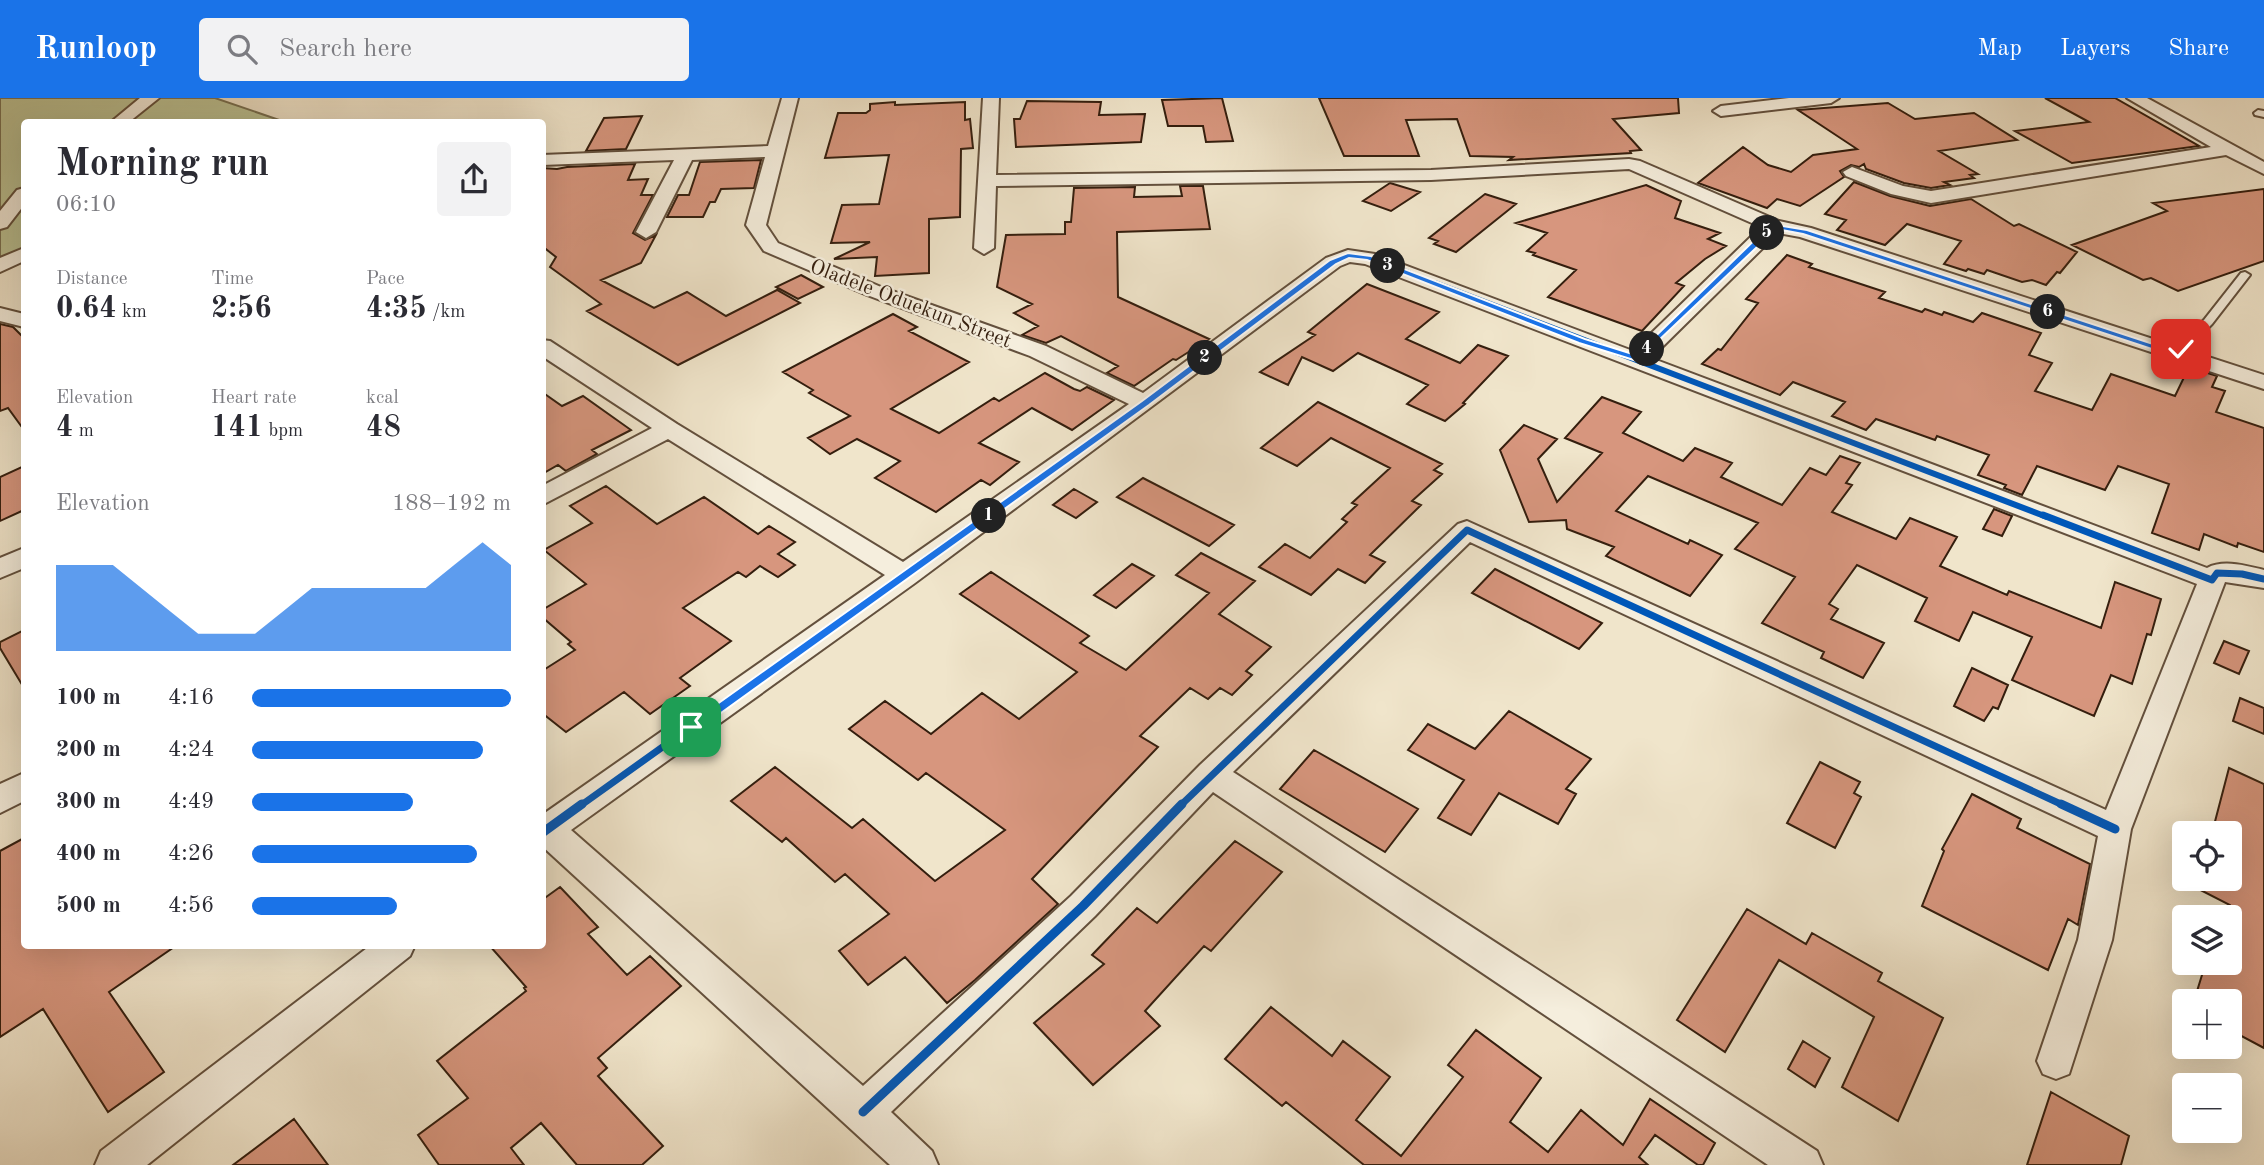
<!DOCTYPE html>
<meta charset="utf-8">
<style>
:root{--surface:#fff;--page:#f2f2f3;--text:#2b2b33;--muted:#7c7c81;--accent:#1a73e8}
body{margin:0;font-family:"Old Standard TT",serif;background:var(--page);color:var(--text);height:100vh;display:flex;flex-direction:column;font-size:26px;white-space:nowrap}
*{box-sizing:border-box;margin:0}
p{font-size:23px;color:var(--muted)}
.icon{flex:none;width:38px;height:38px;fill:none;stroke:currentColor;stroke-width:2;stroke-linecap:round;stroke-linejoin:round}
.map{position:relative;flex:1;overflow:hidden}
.details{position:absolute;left:21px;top:21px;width:525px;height:830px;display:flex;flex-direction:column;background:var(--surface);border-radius:7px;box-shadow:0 7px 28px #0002}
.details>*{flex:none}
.buttons{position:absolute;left:2172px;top:723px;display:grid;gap:14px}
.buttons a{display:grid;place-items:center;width:70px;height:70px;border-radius:7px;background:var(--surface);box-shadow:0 7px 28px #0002;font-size:35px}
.pin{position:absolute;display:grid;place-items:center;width:60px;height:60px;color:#fff;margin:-30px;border-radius:14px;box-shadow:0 4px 10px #0006}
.km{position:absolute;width:35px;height:35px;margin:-18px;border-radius:50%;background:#222;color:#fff;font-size:19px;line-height:35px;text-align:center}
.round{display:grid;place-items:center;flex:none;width:74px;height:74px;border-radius:7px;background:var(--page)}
.overview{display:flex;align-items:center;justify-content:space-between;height:119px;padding:0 35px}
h1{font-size:38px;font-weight:700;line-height:52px}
.figures{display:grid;grid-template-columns:repeat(3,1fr);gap:10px;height:119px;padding:7px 35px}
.figures div{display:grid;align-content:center}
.figures b{font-size:30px;font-weight:700}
.figures small{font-size:19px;font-weight:400}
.figures p{font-size:19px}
.chart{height:196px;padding:14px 35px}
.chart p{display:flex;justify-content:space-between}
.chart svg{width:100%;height:126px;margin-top:7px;fill:var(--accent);opacity:.7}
ul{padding:0 35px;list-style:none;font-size:23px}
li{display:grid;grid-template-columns:112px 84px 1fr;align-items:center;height:52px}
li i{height:18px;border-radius:9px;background:var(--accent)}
header{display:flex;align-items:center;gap:42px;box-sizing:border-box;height:98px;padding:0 35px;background:var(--accent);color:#fff}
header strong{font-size:33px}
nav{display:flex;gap:38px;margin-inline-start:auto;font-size:24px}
.search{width:490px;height:63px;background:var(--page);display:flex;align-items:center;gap:18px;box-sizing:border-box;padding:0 24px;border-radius:7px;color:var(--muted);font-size:26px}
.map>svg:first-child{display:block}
.green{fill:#bcc395;stroke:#787052;stroke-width:2}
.building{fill:#d7967e;stroke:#341e0e;stroke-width:2}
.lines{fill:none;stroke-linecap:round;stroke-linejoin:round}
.lane-casing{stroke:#63503d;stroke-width:4}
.street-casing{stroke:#63503d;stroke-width:4}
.lane{fill:#f5eedd;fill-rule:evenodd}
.street{fill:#f5eedd;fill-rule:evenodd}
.cycleway-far3-casing{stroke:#f5eedd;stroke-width:7}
.cycleway-far2-casing{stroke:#f5eedd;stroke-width:10}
.cycleway-far1-casing{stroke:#f5eedd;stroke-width:11}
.cycleway-casing{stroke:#f5eedd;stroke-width:13}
.cycleway-far3{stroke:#0057b8;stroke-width:4.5}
.cycleway-far2{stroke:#0057b8;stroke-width:6}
.cycleway-far1{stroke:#0057b8;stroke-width:7}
.cycleway{stroke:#0057b8;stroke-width:9}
.route{fill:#1a73e8;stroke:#fff;stroke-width:2}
.labels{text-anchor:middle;stroke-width:5;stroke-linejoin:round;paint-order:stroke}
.far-street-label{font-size:21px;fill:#341e0e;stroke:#f5eedd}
</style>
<header>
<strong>Runloop</strong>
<div class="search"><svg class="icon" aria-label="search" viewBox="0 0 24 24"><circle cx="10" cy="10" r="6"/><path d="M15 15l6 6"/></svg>Search here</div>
<nav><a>Map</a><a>Layers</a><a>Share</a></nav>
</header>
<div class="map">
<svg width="2264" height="1067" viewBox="0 0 2264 1067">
<rect width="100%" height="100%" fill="#f0e5cb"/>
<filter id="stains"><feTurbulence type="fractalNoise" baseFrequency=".00286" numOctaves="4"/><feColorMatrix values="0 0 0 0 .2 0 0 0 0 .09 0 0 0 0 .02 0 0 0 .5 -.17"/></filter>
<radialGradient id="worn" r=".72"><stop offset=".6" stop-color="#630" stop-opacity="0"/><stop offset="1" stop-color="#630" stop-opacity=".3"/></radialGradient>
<path class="green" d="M0,0H215L285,24H24V152L0,166Z"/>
<path class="building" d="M1222,0L1233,43L1206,44L1203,28H1168L1162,2Z
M1319,0H1678L1679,15L1613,21L1641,52L1630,53L1631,55L1509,62L1513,59L1470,58L1457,21L1406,22L1419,58H1344Z
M2045,0H2115L2199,48L2072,65L2015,33L2089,24Z
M1027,3L1101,4L1099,17L1145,16L1141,44L1016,49L1014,21H1020Z
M895,4V7L965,4V22L970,21L973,50L961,51L960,119L929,121V175L875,178L877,159L834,161L870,144L831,145L842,107L879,106L889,57L825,60L838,15H866L870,12V6Z
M1888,5L1915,21L1974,15L2017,42L1939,53L1978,76L1970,77L1974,80L1944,84L1950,87L1931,90L1904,85L1866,71L1864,66L1859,69L1851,67L1840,73L1844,79L1800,108L1777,101L1767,110L1698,85L1743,49L1768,67L1791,74L1813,57L1857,51L1798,12Z
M642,18L626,51L586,53L604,20Z
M761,62L754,90L721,91L715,104H710L703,119H667L678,97H689L700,64Z
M635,66L628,82L648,81L641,97H653L633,135L645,142L656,137L641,165L601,182L654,210L687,194L726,218L777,192L800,205L678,267L587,213L601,206L550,169L556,159L542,148V70L557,71L567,69Z
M1854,84L1890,98L1930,108L1971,101L2014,128L2019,126L2077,154L2060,175L2057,174L2046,187L2032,182L2022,184L1987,172L1984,176L1968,171L1966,173L1944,166L1961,143L1907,126L1885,147L1837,132L1846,122L1825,116Z
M1390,85L1420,94L1391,113L1363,103Z
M1646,87L1681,103L1675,120L1720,135L1708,141L1726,148L1705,161L1676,185L1684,188L1642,233L1548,199L1576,172L1533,157L1535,155L1527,153L1547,135L1516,125Z
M1180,88H1203L1210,131L1117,134L1118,199L1209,241L1176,262L1173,261L1134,288L1107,275L1118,268L1061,238L1046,245L1022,237L1038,228L1014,215L1032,206L997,189L1006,137L1065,136V124H1071L1074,90L1135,89L1134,99L1182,98Z
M2264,91V163L2178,193L2151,180L2143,182L2072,147L2167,113L2153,105Z
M1485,96L1516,106L1456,154L1434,146L1438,143L1429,140Z
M1787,157L1812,166L1809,169L1885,194L1879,200L1922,214L1925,211L1942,217L1944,214L1973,224L1982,215L2041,235L2029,257L2052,265L2035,293L2092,312L2111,276L2175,298L2189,269L2217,278L2212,289L2225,293L2216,314L2264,330V454L2238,445L2237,449L2204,436L2199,452L2152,435L2169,386L2118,368L2105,392L2037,368L2022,397L2004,390L2006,387L1978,377L1989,357L1937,338L1935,342L1876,321L1866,332L1832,318L1845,304L1793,284L1780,297L1702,266L1718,251L1721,252L1758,205L1746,201Z
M801,177L823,189L798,201L776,189Z
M1367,186L1439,214L1406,241L1460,265L1478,247L1508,258L1463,305L1465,306L1445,323L1407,306L1428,287L1358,255L1333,273L1302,259L1288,287L1260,274L1315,237L1308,234Z
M893,216L917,229L909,233L969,264L891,311L939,335L994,300L999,303L1045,275L1074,291L1080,293L1087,289L1114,302L1072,332L1032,310L979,345L1019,364L990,387L981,382L936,414L875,380L900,363L857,341L830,356L808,340L850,318L809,295L813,292L783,274Z
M0,226L13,229L24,240V332L8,310L0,313Z
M542,294L562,308L583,298L631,332L592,352L597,356L566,373L558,367L542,376Z
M1602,299L1641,314L1623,335L1683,363L1695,350L1732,365L1721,379L1782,407L1810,370L1826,377L1840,358L1860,365L1846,385L1852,387L1832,414L1896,441L1910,420L1957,439L1940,468L2007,497L2009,493L2101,530L2115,484L2161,501L2151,537L2147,536L2132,586L2111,577L2094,618L2012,582L2032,539L1973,514L1959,543L1915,523L1927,500L1857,467L1829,506L1838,511L1831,521L1884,545L1863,580L1821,560L1824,554L1762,525L1795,479L1735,451L1758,425L1648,378L1616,413L1688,446L1690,442L1722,457L1690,498L1606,458L1614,449L1567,431L1566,422L1529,424L1500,352L1524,327L1557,341L1538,361L1557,404L1602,355L1565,340Z
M1318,304L1442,366L1434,372L1442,376L1412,403L1421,407L1370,457L1385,464L1365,485L1338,471L1311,497L1259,469L1285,446L1310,460L1347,424L1342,421L1357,407L1352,405L1390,370L1331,340L1297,368L1261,350Z
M24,368V412L0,423V379Z
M1143,380L1234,427L1209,448L1117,399Z
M606,388L657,426L704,399L758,436L769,428L795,444L778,456L795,467L778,479L760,468L746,479L738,474L683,510L731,543L680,580L690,588L650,616L624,594L566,634L542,615V573L575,552L568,546L571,544L542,519V512L586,486L544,452L592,425L570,408Z
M1074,391L1097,404L1076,420L1053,407Z
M1994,411L2012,418L2002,438L1983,431Z
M1201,455L1255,483L1219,516L1271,549L1246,573L1252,577L1232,597L1220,590L1208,601L1190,590L1140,638L1158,649L1032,781L1058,806L975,882L947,905L905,859L868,887L839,853L889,816L845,776L835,784L786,740L782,744L731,703L775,669L852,730L863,721L935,783L1005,732L926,675L918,682L849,631L885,603L931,636L982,595L1019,621L1077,574L960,496L991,474L1089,538L1080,545L1126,572L1209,495L1176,477Z
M1132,466L1154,478L1116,510L1094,497Z
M1495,471L1602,525L1579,551L1472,495Z
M24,532V590L0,550V544Z
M2224,543L2249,553L2239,576L2214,565Z
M1972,570L2008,587L1998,611L1993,609L1984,623L1954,608Z
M2240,600L2264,610V636L2233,623Z
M1509,613L1591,661L1566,691L1576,696L1558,726L1499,695L1471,737L1438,720L1464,682L1408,652L1428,626L1475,651Z
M1314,652L1418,711L1385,754L1280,691Z
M1820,664L1860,684L1854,695L1861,699L1835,750L1787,725Z
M2229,670L2264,686V950L2230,932V903H2194L2206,864H2230V807L2177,780H2230V735H2212Z
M1972,696L2021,721L2017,730L2090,766L2078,827L2068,821L2048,872L1922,808L1944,753L1942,751Z
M24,740V847H177L109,894L164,974L108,1014L43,911L0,939V753Z
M1235,743L1282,774L1211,853L1204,848L1145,913L1160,928L1093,987L1034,925L1104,866L1092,857L1137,810L1157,825Z
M560,789L598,829L588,836L627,877L650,858L681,888L598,960L607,970L598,978L663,1048L642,1067H577L541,1025L511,1050L524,1067H439L418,1037L468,1000L437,963L526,893L524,890L526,889L489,847H542V802Z
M1747,811L1806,846L1812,835L1882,875L1878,883L1943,920L1898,1023L1842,989L1874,919L1779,862L1725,954L1677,922Z
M1271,909L1332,958L1343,943L1390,979L1356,1022L1401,1058L1463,979L1448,967L1476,932L1541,980L1510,1024L1548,1054L1581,1012L1623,1047L1650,1001L1715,1045L1703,1067H1698L1655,1037L1639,1059L1648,1067H1364L1286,1004L1282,1008L1225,961Z
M1803,943L1830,960L1815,989L1788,971Z
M2051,994L2129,1038L2121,1067H2027Z
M294,1021L328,1067H233Z"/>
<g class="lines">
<defs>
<path id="lane" d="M2258,12L2264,13V19L2255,17L2254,15Z
M2245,174L2250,177L2212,226L2180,258H2172V254L2204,222L2241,175Z"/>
<path id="street" d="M140,0H159L129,24H111Z
M782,0H798L766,127L778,145L881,189L1046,248L1143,295L1326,160L1348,152L1375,156L1633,253L1761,129L1629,71L1431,82L996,88L994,150L984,156L974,150L983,0H999L996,77L1431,72L1629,61L1640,63L1779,123L1811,130L2264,277V291L1800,139L1778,135L1651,260L2207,470C2224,461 2246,468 2264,472V490L2225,484L2131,731L2112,842L2069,976L2056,981L2043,976L2037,963L2078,842L2098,738L1470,444L1233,674L1817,1053L1823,1067H1768L1213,694L1095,818L891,1014L932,1053L938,1067H890L542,748V717L885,477L668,341L542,407V388L652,330L542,258V242L550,243L677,326L903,464L1129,306L1030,258L867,197L764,153L746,127L765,59L692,62L656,134L646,140L636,134L674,62L542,67V57L768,48ZM1350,164L1365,166L2197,486L2106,712L1467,423L1458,426L1200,667L1071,798L863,988L571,732L915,485L1340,168Z
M1789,0H1839L1831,5L1721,18L1713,13L1721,8Z
M2127,0H2147L2264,64V76L2226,57L1931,105L1891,96L1846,78L1843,74L1852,69L1903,88L1931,93L2211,49Z
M24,90V107L7,129L0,131V113L17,92Z
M24,150V163L0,174V160Z
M0,210L24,216V229L0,223Z
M24,450V470L0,480V460Z
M24,675V703L0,715V686Z
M371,847H415L410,858L147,1067H95L101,1053Z"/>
</defs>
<use href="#lane" class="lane-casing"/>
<use href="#street" class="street-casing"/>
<use href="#lane" class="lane"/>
<use href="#street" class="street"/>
<defs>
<path id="cycleway-far3" d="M1302,187C1315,177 1332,160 1349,158C1374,156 1415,178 1439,187"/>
<path id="cycleway-far2" d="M1435,185L2047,419
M985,419L1145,305L1305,185"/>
<path id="cycleway-far1" d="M2043,417L2212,482L2217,475L2242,476L2264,481
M580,708L987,417
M1180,708L1467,432L2065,708"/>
<path id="cycleway" d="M2061,706L2115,731
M542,735L582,706
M863,1014L1083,808L1182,706"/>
</defs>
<use href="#cycleway-far3" class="cycleway-far3-casing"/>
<use href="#cycleway-far2" class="cycleway-far2-casing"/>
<use href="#cycleway-far1" class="cycleway-far1-casing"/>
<use href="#cycleway" class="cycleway-casing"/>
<use href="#cycleway-far3" class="cycleway-far3"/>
<use href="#cycleway-far2" class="cycleway-far2"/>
<use href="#cycleway-far1" class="cycleway-far1"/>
<use href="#cycleway" class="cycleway"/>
</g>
<path class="route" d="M1771,126L1807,132L2174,253L2181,248L2185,251L2179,258H2173L1803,136L1776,131L1637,263L1579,245L1367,162L1349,160L1336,166L1149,307L696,633H687L685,629L1142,303L1330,162L1348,155L1371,158L1585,241L1636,257Z"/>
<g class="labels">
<g class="far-street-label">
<text transform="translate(911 205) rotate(21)" y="7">Oladele Oduekun Street</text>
</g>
</g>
<rect width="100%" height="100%" filter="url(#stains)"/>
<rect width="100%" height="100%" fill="url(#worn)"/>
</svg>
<div class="buttons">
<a><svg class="icon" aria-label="locate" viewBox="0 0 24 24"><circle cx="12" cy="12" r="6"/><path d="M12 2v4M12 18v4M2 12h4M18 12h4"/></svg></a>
<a><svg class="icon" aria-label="layers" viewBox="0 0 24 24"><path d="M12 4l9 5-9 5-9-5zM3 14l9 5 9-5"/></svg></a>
<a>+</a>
<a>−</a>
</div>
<div class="pin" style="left:691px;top:629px;background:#1e9e55"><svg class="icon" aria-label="arrive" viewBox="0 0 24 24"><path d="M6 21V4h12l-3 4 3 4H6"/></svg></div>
<div class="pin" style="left:2181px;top:251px;background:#d93025"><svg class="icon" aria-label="check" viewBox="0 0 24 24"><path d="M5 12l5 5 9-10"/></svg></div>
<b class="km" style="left:989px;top:418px">1</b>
<b class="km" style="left:1205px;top:260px">2</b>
<b class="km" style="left:1388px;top:168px">3</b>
<b class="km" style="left:1647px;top:251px">4</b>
<b class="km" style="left:1767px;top:135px">5</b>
<b class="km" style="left:2048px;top:214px">6</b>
<section class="details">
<div class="overview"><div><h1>Morning run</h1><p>06:10</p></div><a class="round"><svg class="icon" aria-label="share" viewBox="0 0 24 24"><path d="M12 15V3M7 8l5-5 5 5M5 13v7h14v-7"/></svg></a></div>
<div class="figures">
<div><p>Distance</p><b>0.64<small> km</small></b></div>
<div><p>Time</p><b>2:56</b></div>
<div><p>Pace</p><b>4:35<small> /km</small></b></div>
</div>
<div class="figures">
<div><p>Elevation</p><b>4<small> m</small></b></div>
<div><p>Heart rate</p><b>141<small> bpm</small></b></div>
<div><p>kcal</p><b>48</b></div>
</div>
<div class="chart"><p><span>Elevation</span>188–192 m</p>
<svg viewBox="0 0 160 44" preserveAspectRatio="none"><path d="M0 44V14L10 14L20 14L30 22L40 30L50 38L60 38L70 38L80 30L90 22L100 22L110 22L120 22L130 22L140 14L150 6L160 14V44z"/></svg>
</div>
<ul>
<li><b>100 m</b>4:16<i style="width:100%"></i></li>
<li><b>200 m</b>4:24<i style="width:89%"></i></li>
<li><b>300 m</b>4:49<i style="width:62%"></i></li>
<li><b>400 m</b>4:26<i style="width:87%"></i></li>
<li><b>500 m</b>4:56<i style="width:56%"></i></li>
</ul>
</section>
</div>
